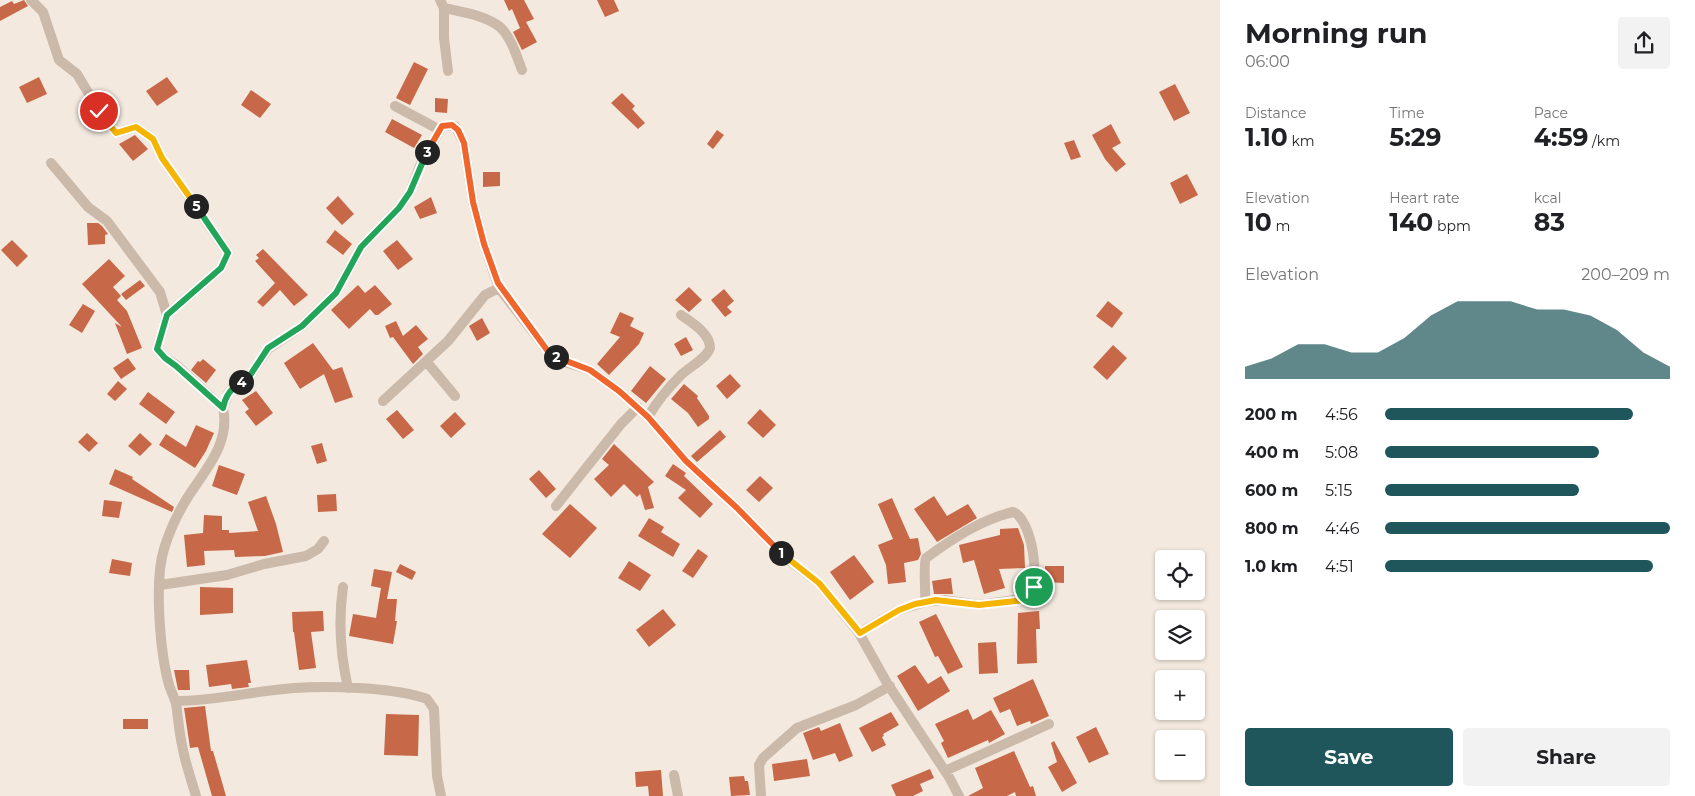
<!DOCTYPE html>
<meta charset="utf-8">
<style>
:root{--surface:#fff;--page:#f2f2f2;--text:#202124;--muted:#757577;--accent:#1e565b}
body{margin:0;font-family:Montserrat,sans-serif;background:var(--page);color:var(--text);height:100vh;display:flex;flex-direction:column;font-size:19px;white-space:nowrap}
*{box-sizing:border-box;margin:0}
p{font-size:16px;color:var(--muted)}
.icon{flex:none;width:28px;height:28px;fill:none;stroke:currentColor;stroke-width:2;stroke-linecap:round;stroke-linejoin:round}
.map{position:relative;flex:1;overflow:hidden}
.side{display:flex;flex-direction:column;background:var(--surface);width:475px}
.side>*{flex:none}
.tools{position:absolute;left:1155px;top:550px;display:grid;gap:10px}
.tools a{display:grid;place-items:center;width:50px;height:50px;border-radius:5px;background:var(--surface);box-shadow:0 1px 4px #0004;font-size:25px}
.pin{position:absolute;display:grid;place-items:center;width:42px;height:42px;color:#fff;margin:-21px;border:2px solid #fff;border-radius:50%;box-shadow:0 1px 5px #0007}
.km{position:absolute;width:25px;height:25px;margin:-12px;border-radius:50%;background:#222;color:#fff;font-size:14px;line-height:25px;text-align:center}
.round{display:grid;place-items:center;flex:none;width:52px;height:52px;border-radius:5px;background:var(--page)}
.head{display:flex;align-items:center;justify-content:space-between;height:85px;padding:0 25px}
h1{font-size:28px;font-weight:700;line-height:38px}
.figures{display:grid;grid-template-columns:repeat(3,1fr);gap:8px;height:85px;padding:5px 25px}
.figures div{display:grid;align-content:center}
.figures b{font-size:25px;font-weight:700}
.figures small{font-size:14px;font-weight:400}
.figures p{font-size:14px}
.chart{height:140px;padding:10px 25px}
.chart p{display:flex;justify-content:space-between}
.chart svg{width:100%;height:90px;margin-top:5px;fill:var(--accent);opacity:.7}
.cta{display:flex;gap:10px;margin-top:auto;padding:10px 25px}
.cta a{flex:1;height:58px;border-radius:5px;background:var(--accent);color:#fff;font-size:20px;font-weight:700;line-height:58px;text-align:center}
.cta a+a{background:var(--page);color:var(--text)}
ul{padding:0 25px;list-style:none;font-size:16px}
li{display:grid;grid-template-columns:80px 60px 1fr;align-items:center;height:38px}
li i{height:12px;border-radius:6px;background:var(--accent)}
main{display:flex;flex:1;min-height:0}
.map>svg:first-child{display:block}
.building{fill:#c76848}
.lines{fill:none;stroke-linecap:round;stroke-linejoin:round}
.minor{stroke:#cbb9aa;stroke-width:10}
.split-1-casing{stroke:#fff;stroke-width:10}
.split-2-casing{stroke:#fff;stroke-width:10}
.split-3-casing{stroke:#fff;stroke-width:10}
.split-4-casing{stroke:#fff;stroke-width:10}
.split-5-casing{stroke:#fff;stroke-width:10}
.split-6-casing{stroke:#fff;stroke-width:10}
.split-1{stroke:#f5b400;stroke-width:6}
.split-2{stroke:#f0652b;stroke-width:6}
.split-3{stroke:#f0652b;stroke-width:6}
.split-4{stroke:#22a559;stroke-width:6}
.split-5{stroke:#22a559;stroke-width:6}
.split-6{stroke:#f5b400;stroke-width:6}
</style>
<main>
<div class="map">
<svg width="1220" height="796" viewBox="0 0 1220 796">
<rect width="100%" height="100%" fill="#f3e9de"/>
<path class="building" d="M24,0L28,6L0,21V7L12,1L14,4Z
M504,0H524L534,19L526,22L537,42L522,50L513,32L520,28L512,9L509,11Z
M597,0H614L619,11L605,17Z
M414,62L428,69L410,105L396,98Z
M39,77L47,94L27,103L19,87Z
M167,77L178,92L157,106L146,91Z
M1175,84L1190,113L1174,121L1159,92Z
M251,90L271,104L260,118L241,105Z
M622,93L635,106L632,109L645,123L638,129L611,103Z
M435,98L448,99L447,113L435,112Z
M392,119L422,135L414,148L385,132Z
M1111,124L1121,143L1112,148L1126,164L1116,172L1105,159L1092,135Z
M717,130L724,135L713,149L707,144Z
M135,135L148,149L133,161L119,144Z
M1074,140L1081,157L1071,160L1064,143Z
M483,172H500V186L483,187Z
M1187,174L1198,195L1180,204L1170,183Z
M338,196L354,214L342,225L326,208Z
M431,197L437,213L420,219L414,207Z
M87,223H98L102,226L108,234L105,235V244L88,245Z
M335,230L352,244L343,255L326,242Z
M12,240L28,256L17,267L1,250Z
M397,240L413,259L398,270L383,251Z
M263,249L308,295L294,306L280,290L263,307L257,302L275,283L255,261L259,258L256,255Z
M109,259L125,276L113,287L121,296L117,300L127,311L142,348L127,354L115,323L122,327L82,284Z
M140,280L145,286L126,300L121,294Z
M358,285L365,293L375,285L392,304L378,315H375L370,309L349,329L331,310Z
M689,287L702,300L689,312L675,300Z
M724,289L734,301L727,307L732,312L725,317L711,300Z
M1108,301L1123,313L1112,328L1096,316Z
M83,304L95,311L82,333L69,325Z
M620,312L634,318L630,326L644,333L639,344L609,375L597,364L620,337L610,333Z
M482,318L490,333L477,341L469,326Z
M396,321L403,336L416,325L428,339L418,347L423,354L413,364L393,337L390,338L385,326Z
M686,337L693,350L681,356L674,344Z
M313,343L333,370L342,367L353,397L335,403L324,374L300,389L284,363Z
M1113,345L1127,358L1107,380L1093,367Z
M128,358L136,369L121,379L113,368Z
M203,359L216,370L206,383L191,370L198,361L200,362Z
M650,366L666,379L646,403L631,391Z
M730,374L741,386L727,399L716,386Z
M118,381L127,389L115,401L107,394Z
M684,384L698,396L697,398L709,416V419L698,427L688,413L671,399Z
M256,391L273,413L256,426L245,412L249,409L242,400Z
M148,392L175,412L166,424L139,404Z
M760,409L776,425L763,438L747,423Z
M397,410L414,430L403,439L386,419Z
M455,412L466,424L451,438L440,426Z
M196,425L214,433L206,451L195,468L159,445L166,434L186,447Z
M720,430L726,437L697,462L691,456Z
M87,433L98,443L89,452L78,442Z
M140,433L152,444L140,456L128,446Z
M322,443L327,461L317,464L311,446Z
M614,444L654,482L648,487L654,508L645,510L640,494L637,497L624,484L611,497L594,479L609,465L602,459Z
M673,464L686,473L684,476L713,504L700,518L678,498L686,490L665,476Z
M219,465L245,474L237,495L212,486Z
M115,469L133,477L132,479L174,507L172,512L109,484Z
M539,470L556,489L546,498L529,479Z
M760,476L773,488L759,502L746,490Z
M336,494L337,511L318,512L317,495Z
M266,496L276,524L283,552L265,556L235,557L234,550L204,551L205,565L187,567L184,535L203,533L204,515L222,516V530H229V533L258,531L248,502Z
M934,496L947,516L968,504L977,518L937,542L914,509Z
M892,498L910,539L918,538L921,554L918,560L904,563L906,582L888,584L886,565L878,545L893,539L878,504Z
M104,500L122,502L119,518L102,516Z
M570,504L597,528L570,558L542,534Z
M649,518L664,527L661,532L680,544L673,557L638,536Z
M1018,528L1024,545L1025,568L999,569L1005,588L984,594L974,560L963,563L959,545L1000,535V529Z
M698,549L708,556L693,578L682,571Z
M854,555L874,582L850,600L830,572Z
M112,559L132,563L130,576L109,573Z
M629,561L651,575L640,591L618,578Z
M400,564L416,572L412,580L396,572Z
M1045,566H1064V583L1045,582Z
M374,569L392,572L387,599H397L395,621H397L393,644L349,636L353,614L376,618L381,588L371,586Z
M951,578L953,594H934L932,581Z
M200,587L233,588V613L200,615Z
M663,609L676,625L649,647L636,630Z
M323,611L324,631L311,632L316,668L299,670L294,632H293L292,612Z
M1039,611L1040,629H1036L1037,663L1017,664L1018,613Z
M936,614L963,667L948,674L938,656L935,657L919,622Z
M996,642L998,673L979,674L978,643Z
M247,660L251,683H248L249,687L232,689L231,684L209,687L206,665Z
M915,665L928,684L941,676L950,691L918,711L897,676Z
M174,670H189L190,690H178Z
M1033,679L1049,716L1031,724L1030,721L1017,726L1010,709L1000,713L993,698Z
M205,706L211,751H213L226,796H212L198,747L190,748L184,708Z
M968,709L973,720L991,710L1005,734L989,743L988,740L948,758L941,743L944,741L935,724Z
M891,712L899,725L883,734L884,736L882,737L886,745L872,752L859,728Z
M386,714L419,715L418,756L384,755Z
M123,719H148V729H123Z
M840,723L853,756L839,762L835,753L813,760L803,733L819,727L821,731Z
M1096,727L1109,754L1089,763L1076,737Z
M1054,741L1077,783L1062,792L1048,767L1057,762L1051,743Z
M1014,751L1030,787L1033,786L1036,796H1016L1015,792L1007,796H968L983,788L975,768Z
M807,759L810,776L774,781L772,764Z
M930,769L934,778L920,784L923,791L913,796H896L891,785Z
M661,770L663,796H649L648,786L636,787L635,772Z
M744,776L745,781H748L750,795L731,796L729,777Z"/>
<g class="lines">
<path class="minor" d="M31,0L43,12L59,60L77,74L99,111L116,133L136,127L153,139L162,158L228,253L221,268L167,315
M440,0L444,8V38L448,71
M444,8C462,12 485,15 500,27C511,37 517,57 522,70
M395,106L440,130
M51,163L88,207L107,221L160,292L167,315L157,349L165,358L176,365L223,408C231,444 204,471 186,500C177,515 169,532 164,549C154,581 160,652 169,685C171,691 174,697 176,703C178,717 179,731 182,745C185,762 191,779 196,796
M426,361L455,396
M383,401L448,341L485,295L499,288
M223,408L228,394L233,387L249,377L268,349L302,326L336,293L361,247L399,208L410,192L420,166L442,126H455L464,143L473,202L484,244L499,288L547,350L565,362L590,370L619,391L648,417L686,461L737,508L785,557L819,583L859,633L887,683L949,777L959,796
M648,417C657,401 669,387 682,374C691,366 706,359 710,348C710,333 692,323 681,315
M556,506L621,424L638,407
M160,585L227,575L264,564L306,556L318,549L324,541
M343,587C338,622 340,653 348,688
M859,633L899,610L925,602L944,600L979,605L1028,598C1042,585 1032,518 1013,512C982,519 952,539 926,558C923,563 926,593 925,602
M175,701C215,701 254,691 294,688C329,686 387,687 421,697L427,699L434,709L437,776L441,796
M945,771L1049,724
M674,775L678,796
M761,796L759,765L763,758L797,728L856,705L890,686"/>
</g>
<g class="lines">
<defs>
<path id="split-1" d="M781,553L819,583L860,633L899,610L915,604L936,600L979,605L1024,600L1032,594L1034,587"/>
<path id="split-2" d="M556,357L590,370L619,391L648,417L686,461L737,508L781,553"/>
<path id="split-3" d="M427,152L442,126L452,125L458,130L464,143L473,202L484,244L498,283L547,350L556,357"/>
<path id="split-4" d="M241,382L249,377L268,348L302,326L336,293L361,247L399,208L410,192L427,152"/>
<path id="split-5" d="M196,206L228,253L221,268L167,315L157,349L165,358L176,366L223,408C225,397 231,388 241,382"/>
<path id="split-6" d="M99,111L116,133L136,127L153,139L162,158L196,206"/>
</defs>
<use href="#split-1" class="split-1-casing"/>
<use href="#split-2" class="split-2-casing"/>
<use href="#split-3" class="split-3-casing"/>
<use href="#split-4" class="split-4-casing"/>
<use href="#split-5" class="split-5-casing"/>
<use href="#split-6" class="split-6-casing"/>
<use href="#split-1" class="split-1"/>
<use href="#split-2" class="split-2"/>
<use href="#split-3" class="split-3"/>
<use href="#split-4" class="split-4"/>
<use href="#split-5" class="split-5"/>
<use href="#split-6" class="split-6"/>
</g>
</svg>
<div class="tools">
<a><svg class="icon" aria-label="locate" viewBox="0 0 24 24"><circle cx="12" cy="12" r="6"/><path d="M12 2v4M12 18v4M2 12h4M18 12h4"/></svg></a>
<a><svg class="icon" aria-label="layers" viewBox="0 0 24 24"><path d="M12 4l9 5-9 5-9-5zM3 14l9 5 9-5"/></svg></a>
<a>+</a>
<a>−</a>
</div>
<div class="pin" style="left:1034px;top:587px;background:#1e9e55"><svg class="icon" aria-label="arrive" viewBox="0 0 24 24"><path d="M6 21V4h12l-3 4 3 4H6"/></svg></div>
<div class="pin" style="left:99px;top:111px;background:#d93025"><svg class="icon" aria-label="check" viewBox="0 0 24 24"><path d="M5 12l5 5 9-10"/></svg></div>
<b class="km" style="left:781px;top:553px">1</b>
<b class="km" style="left:556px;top:357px">2</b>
<b class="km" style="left:427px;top:152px">3</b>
<b class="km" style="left:241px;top:382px">4</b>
<b class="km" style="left:196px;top:206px">5</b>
</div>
<section class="side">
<div class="head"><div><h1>Morning run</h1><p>06:00</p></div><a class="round"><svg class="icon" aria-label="share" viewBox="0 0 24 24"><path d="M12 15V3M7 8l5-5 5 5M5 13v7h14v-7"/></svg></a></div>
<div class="figures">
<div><p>Distance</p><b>1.10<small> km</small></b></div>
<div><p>Time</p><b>5:29</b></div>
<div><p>Pace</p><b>4:59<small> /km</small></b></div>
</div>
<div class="figures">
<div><p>Elevation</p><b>10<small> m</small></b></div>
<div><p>Heart rate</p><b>140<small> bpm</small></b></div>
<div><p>kcal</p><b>83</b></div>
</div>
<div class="chart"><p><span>Elevation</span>200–209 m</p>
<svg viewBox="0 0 160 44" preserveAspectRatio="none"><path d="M0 44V38L10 34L20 27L30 27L40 31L50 31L60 24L70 13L80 6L90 6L100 6L110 10L120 10L130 13L140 20L150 31L160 38V44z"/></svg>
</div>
<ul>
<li><b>200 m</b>4:56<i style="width:87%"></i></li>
<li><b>400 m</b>5:08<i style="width:75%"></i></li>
<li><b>600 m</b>5:15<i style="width:68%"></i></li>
<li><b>800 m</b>4:46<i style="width:100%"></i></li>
<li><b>1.0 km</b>4:51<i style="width:94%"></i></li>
</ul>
<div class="cta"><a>Save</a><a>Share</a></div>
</section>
</main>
